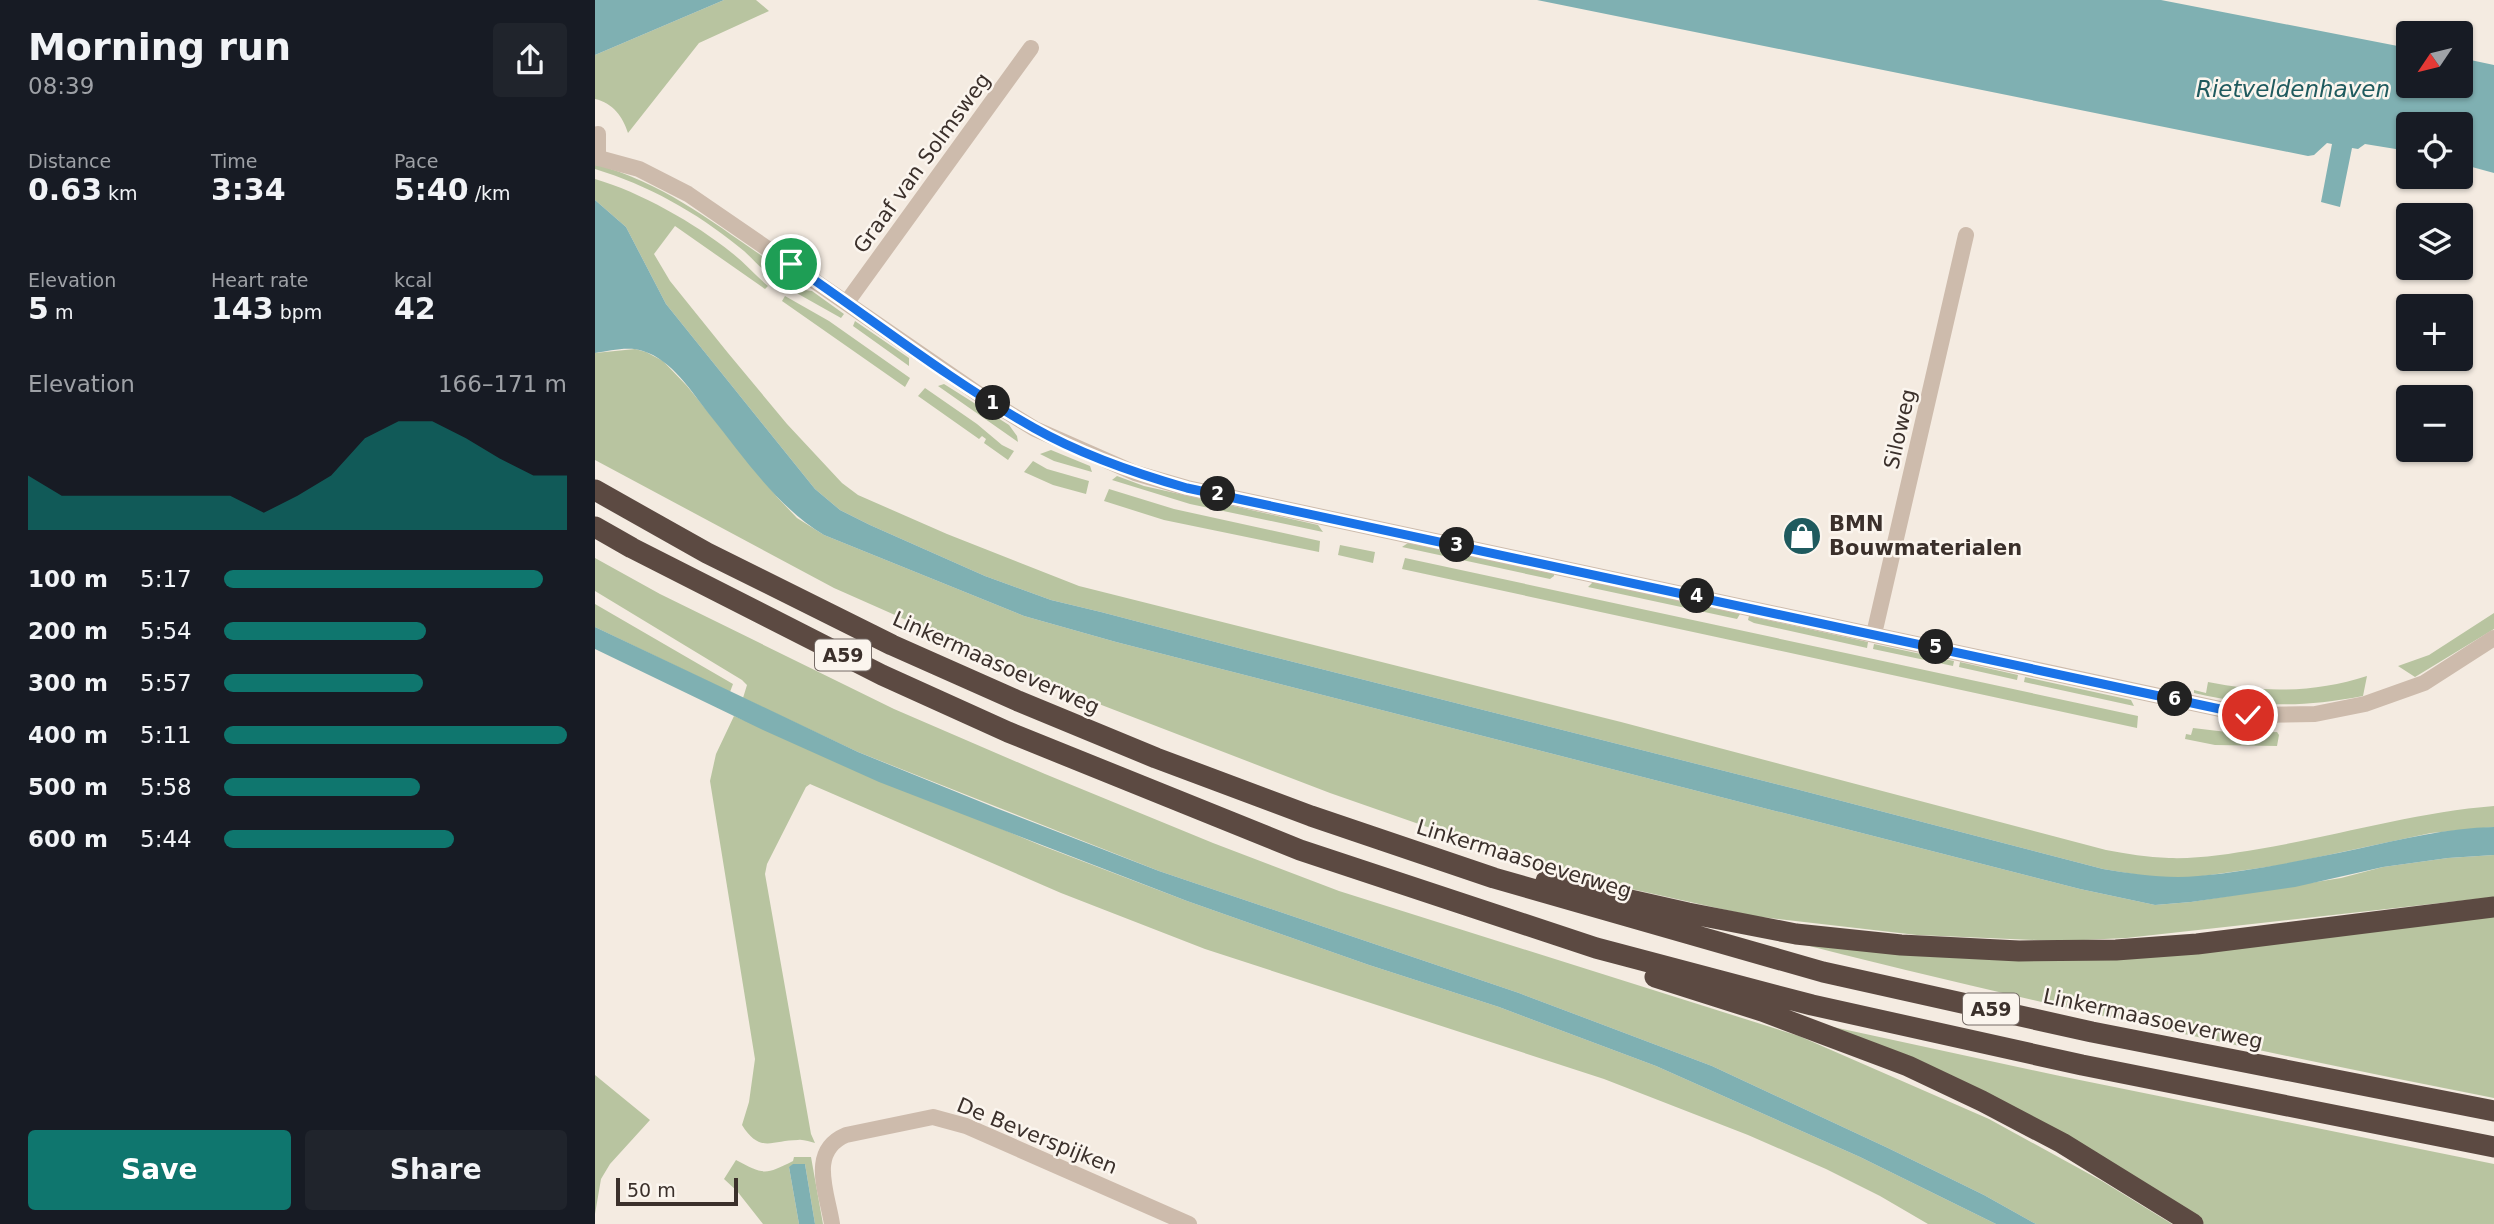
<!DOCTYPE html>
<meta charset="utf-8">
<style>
:root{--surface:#171b24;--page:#20242c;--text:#f1f3f6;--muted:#9ea1a6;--accent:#0f766e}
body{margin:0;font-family:"DejaVu Sans",sans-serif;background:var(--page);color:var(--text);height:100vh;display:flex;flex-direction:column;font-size:26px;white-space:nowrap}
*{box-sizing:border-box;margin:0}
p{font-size:23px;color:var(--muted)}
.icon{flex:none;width:38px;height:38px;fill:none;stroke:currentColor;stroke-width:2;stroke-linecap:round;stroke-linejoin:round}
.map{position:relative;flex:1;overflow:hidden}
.details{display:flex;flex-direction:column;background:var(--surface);width:595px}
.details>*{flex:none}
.needle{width:46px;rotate:235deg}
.buttons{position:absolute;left:1801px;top:21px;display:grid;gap:14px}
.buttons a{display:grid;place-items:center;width:77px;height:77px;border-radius:7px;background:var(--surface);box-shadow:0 2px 5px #0004;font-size:35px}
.scale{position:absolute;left:21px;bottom:18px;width:122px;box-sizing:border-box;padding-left:7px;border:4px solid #3b302b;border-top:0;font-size:19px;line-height:24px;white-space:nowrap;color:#3b302b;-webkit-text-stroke:5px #fbf5ee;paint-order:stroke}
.pin{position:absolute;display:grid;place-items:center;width:60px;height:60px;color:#fff;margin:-30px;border:4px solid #fff;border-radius:50%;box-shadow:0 2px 7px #0007}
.km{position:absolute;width:35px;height:35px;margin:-18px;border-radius:50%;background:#222;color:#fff;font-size:19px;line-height:35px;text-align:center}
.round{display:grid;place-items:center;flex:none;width:74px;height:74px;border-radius:7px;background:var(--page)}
.headline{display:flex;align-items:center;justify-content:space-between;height:119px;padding:0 28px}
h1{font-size:38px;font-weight:600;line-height:52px}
.stats{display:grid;grid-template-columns:repeat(3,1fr);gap:10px;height:119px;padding:7px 28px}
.stats div{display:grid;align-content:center}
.stats b{font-size:30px;font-weight:600}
.stats small{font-size:19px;font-weight:400}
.stats p{font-size:19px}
.chart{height:196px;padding:14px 28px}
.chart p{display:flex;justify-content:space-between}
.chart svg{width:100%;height:126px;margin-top:7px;fill:var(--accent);opacity:.7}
.primary-button{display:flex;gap:14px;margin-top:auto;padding:14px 28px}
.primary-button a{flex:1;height:80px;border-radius:7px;background:var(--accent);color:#fff;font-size:28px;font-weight:600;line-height:80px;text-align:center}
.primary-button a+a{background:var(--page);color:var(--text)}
ul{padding:0 28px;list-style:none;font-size:23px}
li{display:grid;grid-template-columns:112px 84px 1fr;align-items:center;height:52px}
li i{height:18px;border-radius:9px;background:var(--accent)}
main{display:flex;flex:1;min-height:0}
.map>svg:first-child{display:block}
.green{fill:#b8c4a0}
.water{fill:#7fb0b2}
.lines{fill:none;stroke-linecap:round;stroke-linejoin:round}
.street{stroke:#cdbbac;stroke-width:16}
.highway{stroke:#5c4a42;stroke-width:21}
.route-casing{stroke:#fff;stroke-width:14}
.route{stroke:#1a73e8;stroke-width:9}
.labels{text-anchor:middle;stroke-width:5;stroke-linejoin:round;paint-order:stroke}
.shield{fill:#fbf5ee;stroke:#756b66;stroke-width:2}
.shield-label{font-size:19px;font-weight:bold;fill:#3b302b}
.street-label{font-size:21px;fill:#3b302b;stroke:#fbf5ee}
.poi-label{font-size:21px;font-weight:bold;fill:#3b302b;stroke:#fbf5ee;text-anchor:start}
.water-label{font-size:23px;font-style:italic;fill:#1f5a5e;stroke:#fbf5ee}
</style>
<main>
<section class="details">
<div class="headline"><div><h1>Morning run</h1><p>08:39</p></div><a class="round"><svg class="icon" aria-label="share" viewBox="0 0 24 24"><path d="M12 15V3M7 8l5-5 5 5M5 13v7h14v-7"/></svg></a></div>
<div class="stats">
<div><p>Distance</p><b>0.63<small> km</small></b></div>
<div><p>Time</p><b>3:34</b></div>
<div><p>Pace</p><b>5:40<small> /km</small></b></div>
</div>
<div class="stats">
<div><p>Elevation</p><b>5<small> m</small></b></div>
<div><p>Heart rate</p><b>143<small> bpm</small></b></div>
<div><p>kcal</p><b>42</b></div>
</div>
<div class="chart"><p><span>Elevation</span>166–171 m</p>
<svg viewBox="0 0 160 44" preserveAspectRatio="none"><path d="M0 44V25L10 32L20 32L30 32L40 32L50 32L60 32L70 38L80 32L90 25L100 12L110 6L120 6L130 12L140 19L150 25L160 25V44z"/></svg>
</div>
<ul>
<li><b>100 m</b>5:17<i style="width:93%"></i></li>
<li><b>200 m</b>5:54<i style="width:59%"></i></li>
<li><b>300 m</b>5:57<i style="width:58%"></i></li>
<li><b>400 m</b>5:11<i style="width:100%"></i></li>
<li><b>500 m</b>5:58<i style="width:57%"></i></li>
<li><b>600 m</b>5:44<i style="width:67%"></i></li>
</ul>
<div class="primary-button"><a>Save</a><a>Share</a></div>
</section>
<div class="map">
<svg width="1899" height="1224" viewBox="0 0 1899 1224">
<rect width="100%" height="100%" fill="#f4ebe1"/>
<path class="green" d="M129,0H161L174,11L104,43L33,133C28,117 18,103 0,99V55Z
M0,164C68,183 113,219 170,258L175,265L177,276C164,268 156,256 144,247C101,212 53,185 0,169Z
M0,179C45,192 100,223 137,253C150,263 160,275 173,286L170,289L80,226L59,254L75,281L133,353L192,424L247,483L263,495L352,534L484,586L1026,722L1511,850C1532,854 1552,857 1574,858C1604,859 1634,854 1664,849C1741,836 1822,812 1899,806V827L1836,833L1686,865L1601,877H1556L1508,869L1197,788L655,651L506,612L456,600L390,576L275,525L245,510L220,489L71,304L31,227L0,200Z
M203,289L217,291L249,314L246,318L198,291Z
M190,296L234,321L315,378L310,387L187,301Z
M260,321L314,358V366L258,326Z
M40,349L51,352L68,361L92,386L182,497L202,518L229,535L429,616L521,642L1485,889L1560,905L1596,902L1746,878L1788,867L1853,858L1899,855V897L1531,938L1466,941L1322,935L1158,916L1005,882L904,852L735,793L478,694L239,588L0,460V353Z
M349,384L414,425L422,436L423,442L343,386Z
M330,388L382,424L407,445L419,451L413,460L389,443L391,439L387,436L384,439L323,396Z
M456,450L495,466L497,472L459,461L445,454Z
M438,461L452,469L494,481L491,494L458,485L429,472Z
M522,476L549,486L723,525L728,532L595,504L517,480Z
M514,489L579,509L725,541L724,552L569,520L509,501Z
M813,543L959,574V576L955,579L807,547Z
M745,545L780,552L778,563L743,555Z
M0,558L65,594L299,709L450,774L618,843L744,891L1204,1036L1394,1119L1507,1181L1577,1224H1441L1389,1195L1293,1148L1117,1066L924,993L564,871L263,752L148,698L152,685L147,680L0,591Z
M810,558L1543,716L1542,728L807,569Z
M998,582L1145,614L1142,619L993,587Z
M0,604L138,684L135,692L0,627Z
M1899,613V629L1820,677L1803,666L1834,655Z
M1154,616L1273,642L1272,648L1159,623L1153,620Z
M1279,644L1359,661L1358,666L1278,649Z
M1365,662L1423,675L1422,680L1364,667Z
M1772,676L1768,696C1704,708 1662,707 1599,693V690L1611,693L1613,682C1667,693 1720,693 1772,676Z
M1430,677L1536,700L1539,706L1429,682Z
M139,716L445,845L592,901L774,965L904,1007L1061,1066L1265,1157L1401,1224H1333L1285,1196L1231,1169L1153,1135L1009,1079L610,949L466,893L215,784L211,787L172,864L170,874L216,1134L220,1143C215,1142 208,1139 203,1140C177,1140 165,1154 147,1125L154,1102L160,1059L115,781L121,754Z
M1598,728L1640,733L1682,732L1684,735L1682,746L1620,745L1590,739L1591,734L1596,735Z
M1899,914V1098C1650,1049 1402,995 1156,931L1346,955Z
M1206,1020L1465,1076L1899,1164V1224H1609L1545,1182Z
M0,1075L55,1120L15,1164L6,1179L0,1214Z
M199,1157H216L228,1224H220L210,1164L194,1167L204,1224H168L142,1191L129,1179L141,1160C169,1175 170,1175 198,1161Z"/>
<path class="water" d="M0,0H129L0,55Z
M942,0H1566L1813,48V86H1866V58L1899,65V173L1866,164V124H1813V151L1770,144L1763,149L1757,148L1745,207L1726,202L1737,144L1732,143L1719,155L1713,156Z
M0,200L31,227L71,304L220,489L245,510L275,525L390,576L456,600L506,612L655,651L1197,788L1508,869C1539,874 1571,879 1603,876C1657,871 1709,860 1762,849C1807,839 1852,828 1899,827V855L1853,858L1788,867L1700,887L1596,902L1560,905L1485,889L521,642L429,616L229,535C181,506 149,457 114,414C96,391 77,360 48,351C33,346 15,351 0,353Z
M0,627L263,752L401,808L564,871L924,993L1117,1066L1293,1148L1389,1195L1441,1224H1401L1265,1157L1061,1066L904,1007L774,965L592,901L284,782L168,730L0,649Z
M198,1164H210L220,1224H204L194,1167Z"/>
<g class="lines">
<path class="street" d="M3,134V158
M0,157L44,169L93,194L388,397L440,429L540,473L592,488L1653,715L1720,714L1770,704L1829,683L1899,638
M252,302L436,48
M1279,634L1371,235
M237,1224C232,1192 213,1151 251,1135L338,1117L371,1126L594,1224"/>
<path class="highway" d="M0,490L112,553L297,645L423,701L561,758L716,816L899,878L1228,972L1497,1032L1899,1111
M0,527L37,548L287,675L413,732L705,850L1001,948L1217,1005L1487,1065L1899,1147
M951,881L1093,913L1201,934L1306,945L1424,951L1521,950L1602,944L1899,907
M1060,977L1167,1011L1313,1066L1387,1101L1467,1143L1598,1224"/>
</g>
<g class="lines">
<defs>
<path id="route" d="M196,264C277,319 354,380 439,428C487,455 539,473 592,488L1653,715"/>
</defs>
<use href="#route" class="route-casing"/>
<use href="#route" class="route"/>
</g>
<defs>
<symbol id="shop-disc" viewBox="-11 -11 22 22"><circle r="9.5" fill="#1f5a5e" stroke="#fbf5ee"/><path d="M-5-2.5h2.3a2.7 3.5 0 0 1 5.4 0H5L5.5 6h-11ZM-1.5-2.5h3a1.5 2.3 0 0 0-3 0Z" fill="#fff"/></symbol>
</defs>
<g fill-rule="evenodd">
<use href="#shop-disc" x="1185" y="514" width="44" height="44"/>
</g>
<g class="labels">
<g class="shield">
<rect x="220" y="639.5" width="56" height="31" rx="5"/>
<rect x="1368" y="993.5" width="56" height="31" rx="5"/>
</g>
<g class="shield-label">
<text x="248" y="662">A59</text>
<text x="1396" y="1016">A59</text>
</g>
<g class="street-label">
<text transform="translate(327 163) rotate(-54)" y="7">Graaf van Solmsweg</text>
<text transform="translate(1305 429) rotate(-77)" y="7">Siloweg</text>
<text transform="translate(401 663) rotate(24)" y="7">Linkermaasoeverweg</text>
<text transform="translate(929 859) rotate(17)" y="7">Linkermaasoeverweg</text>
<text transform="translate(1558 1019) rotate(12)" y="7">Linkermaasoeverweg</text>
<text transform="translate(442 1136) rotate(22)" y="7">De Beverspijken</text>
</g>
<g class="poi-label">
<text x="1234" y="531">BMN<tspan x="1234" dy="24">Bouwmaterialen</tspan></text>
</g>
<g class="water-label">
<text x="1698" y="97">Rietveldenhaven</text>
</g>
</g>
</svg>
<div class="buttons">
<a><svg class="needle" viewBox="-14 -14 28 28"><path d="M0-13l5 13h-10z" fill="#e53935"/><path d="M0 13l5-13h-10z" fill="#9ea1a6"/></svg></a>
<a><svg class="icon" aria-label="locate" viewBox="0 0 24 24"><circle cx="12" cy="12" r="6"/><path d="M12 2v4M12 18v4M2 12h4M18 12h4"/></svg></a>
<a><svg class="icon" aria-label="layers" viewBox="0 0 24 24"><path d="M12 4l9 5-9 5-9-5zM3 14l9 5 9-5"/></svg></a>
<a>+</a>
<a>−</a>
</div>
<div class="scale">50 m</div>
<div class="pin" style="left:196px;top:264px;background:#1e9e55"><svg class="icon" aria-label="arrive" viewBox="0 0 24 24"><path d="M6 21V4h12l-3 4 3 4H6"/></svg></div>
<div class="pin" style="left:1653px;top:715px;background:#d93025"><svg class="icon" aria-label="check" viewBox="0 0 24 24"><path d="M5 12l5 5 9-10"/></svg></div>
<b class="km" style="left:398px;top:403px">1</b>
<b class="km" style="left:623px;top:494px">2</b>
<b class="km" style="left:862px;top:545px">3</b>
<b class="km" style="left:1102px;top:596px">4</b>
<b class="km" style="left:1341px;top:647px">5</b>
<b class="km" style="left:1580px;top:699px">6</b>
</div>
</main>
